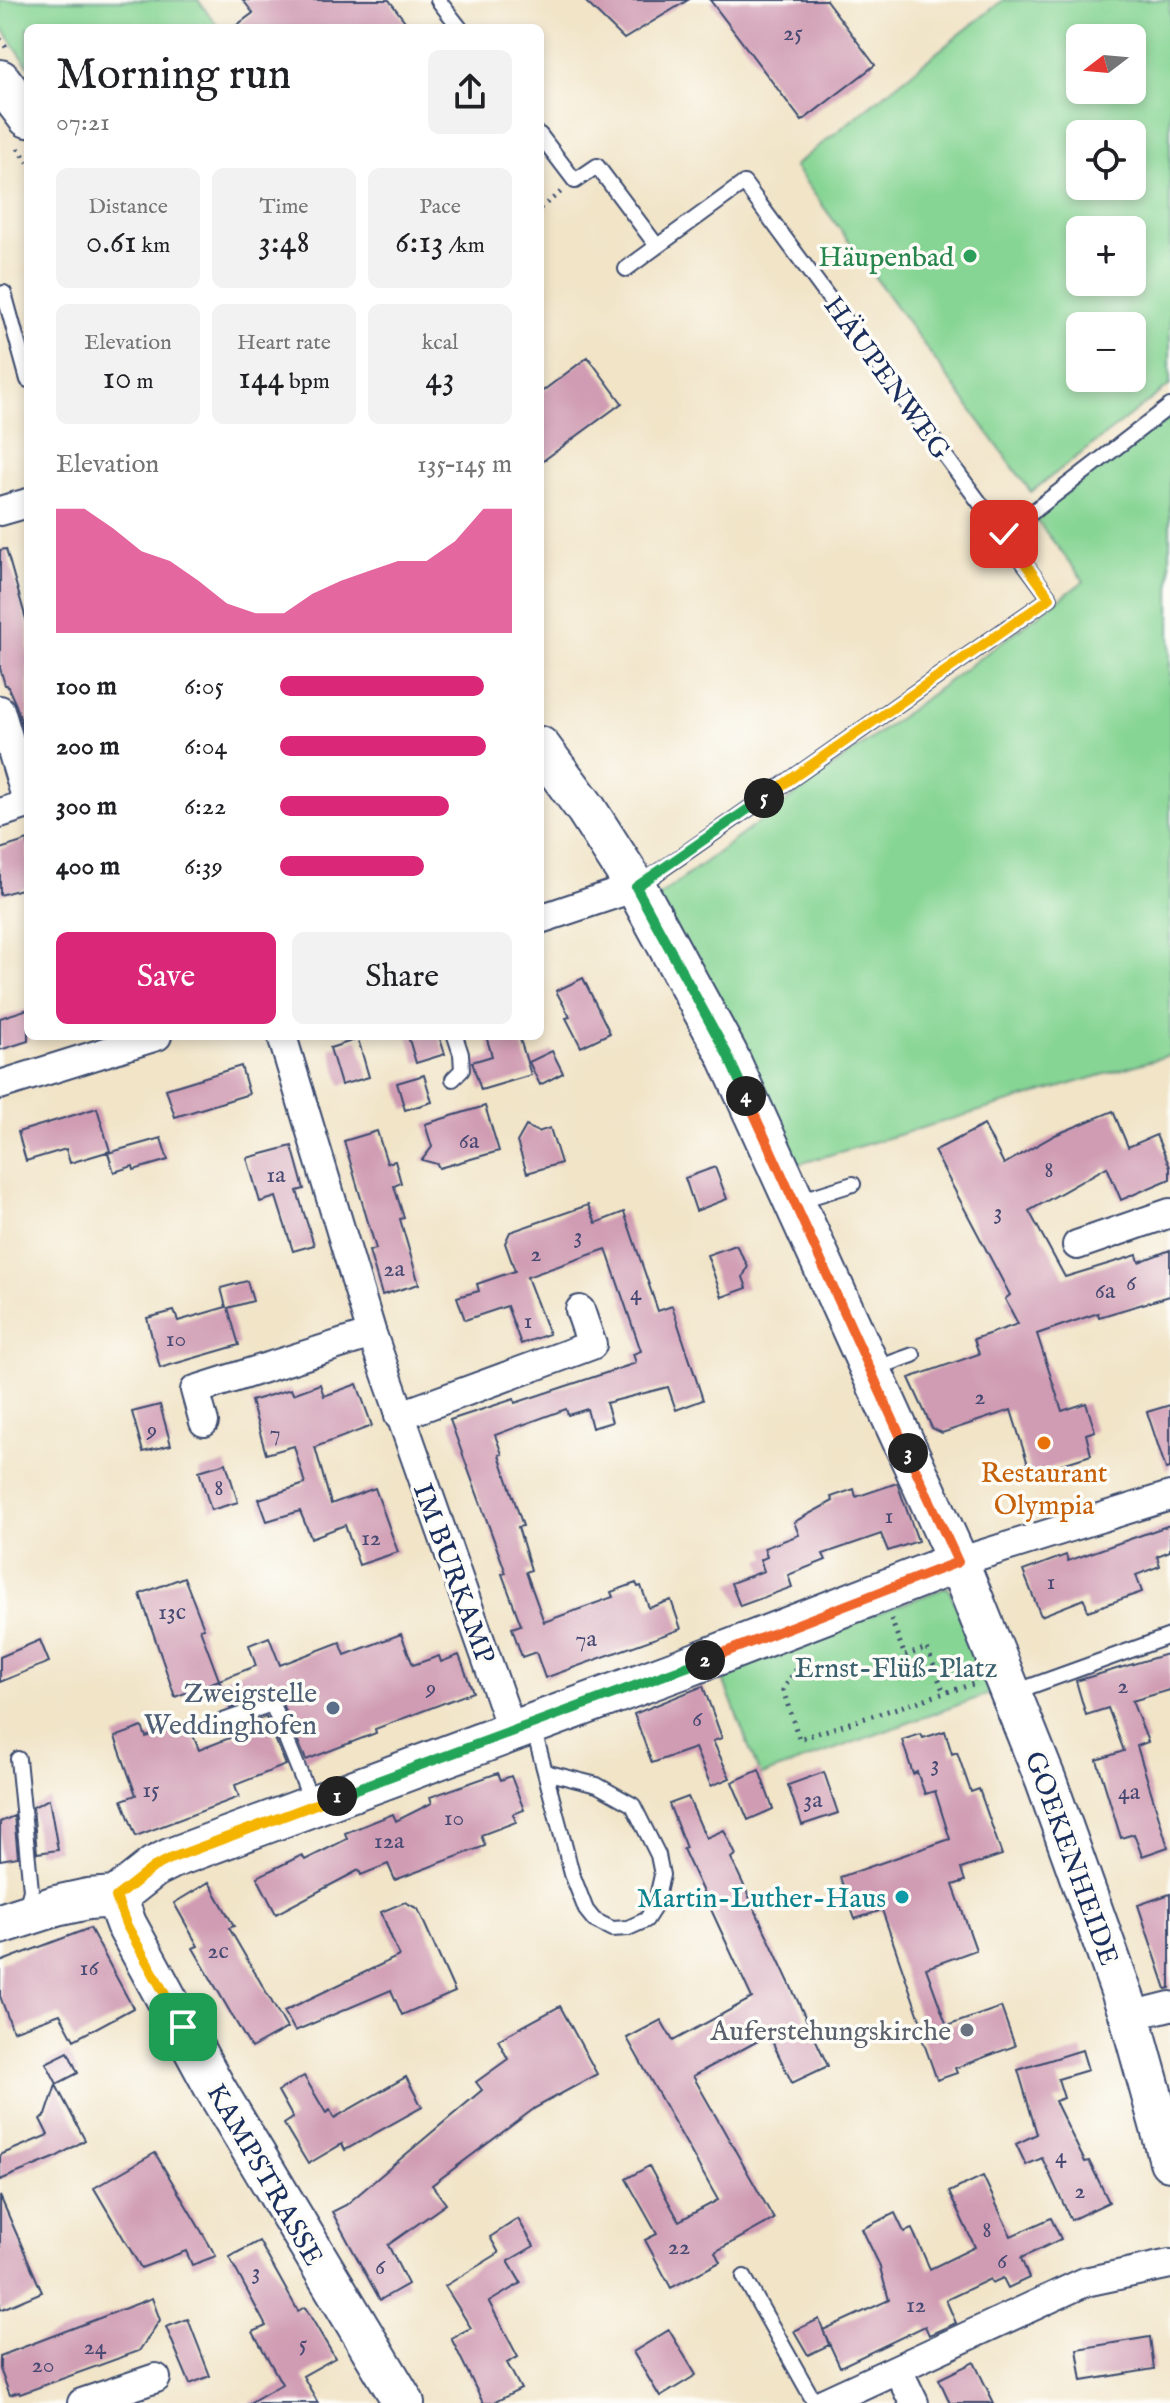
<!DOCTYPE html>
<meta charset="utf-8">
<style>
:root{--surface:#fff;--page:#f2f2f2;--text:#202124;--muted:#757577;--accent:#db2777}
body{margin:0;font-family:"IM FELL English",serif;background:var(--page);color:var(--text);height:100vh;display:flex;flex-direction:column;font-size:30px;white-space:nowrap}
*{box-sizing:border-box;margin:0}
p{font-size:26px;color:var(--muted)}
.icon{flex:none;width:44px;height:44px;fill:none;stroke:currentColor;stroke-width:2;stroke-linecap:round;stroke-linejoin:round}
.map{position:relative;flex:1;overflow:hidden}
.sheet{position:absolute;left:24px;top:24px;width:520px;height:1016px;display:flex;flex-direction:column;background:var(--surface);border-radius:12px;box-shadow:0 4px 12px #0003}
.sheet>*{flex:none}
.needle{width:52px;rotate:254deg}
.fabs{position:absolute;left:1066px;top:24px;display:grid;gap:16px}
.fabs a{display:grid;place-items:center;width:80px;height:80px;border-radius:12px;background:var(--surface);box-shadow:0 4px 12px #0003;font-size:40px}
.pin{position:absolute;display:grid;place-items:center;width:68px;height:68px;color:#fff;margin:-34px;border-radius:16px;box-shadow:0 4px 12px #0006}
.km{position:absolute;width:40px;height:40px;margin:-20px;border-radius:50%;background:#222;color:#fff;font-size:22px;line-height:40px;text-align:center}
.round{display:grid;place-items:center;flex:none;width:84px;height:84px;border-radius:12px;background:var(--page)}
.head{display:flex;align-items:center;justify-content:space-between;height:136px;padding:0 32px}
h1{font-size:44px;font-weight:600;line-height:60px}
.metrics{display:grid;grid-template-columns:repeat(3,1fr);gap:12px;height:136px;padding:8px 32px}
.metrics div{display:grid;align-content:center;border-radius:12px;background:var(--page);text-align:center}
.metrics b{font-size:34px;font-weight:600}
.metrics small{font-size:22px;font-weight:400}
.metrics p{font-size:22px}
.chart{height:224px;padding:16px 32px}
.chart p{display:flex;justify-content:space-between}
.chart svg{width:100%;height:144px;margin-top:8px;fill:var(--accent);opacity:.7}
.primary-button{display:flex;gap:16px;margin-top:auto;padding:16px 32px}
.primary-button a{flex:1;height:92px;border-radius:12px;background:var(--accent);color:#fff;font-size:32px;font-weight:600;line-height:92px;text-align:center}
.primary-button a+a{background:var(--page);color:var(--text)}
ul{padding:0 32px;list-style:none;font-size:26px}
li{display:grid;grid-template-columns:128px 96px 1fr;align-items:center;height:60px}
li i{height:20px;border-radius:10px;background:var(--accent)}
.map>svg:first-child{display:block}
.green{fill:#87d594;stroke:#518279;stroke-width:2;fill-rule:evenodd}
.building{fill:#d09cb3}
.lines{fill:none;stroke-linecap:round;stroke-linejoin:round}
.lane-casing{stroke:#3b4a6e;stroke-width:18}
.street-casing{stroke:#3b4a6e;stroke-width:32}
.secondary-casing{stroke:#3b4a6e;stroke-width:44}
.path{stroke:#3b4a6e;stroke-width:5;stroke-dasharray:2 6;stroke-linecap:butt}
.lane{stroke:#fff;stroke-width:14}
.street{stroke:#fff;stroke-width:28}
.secondary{stroke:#fff;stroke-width:40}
.split-1-casing{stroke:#fff;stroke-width:16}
.split-2-casing{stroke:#fff;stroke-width:16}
.split-3-casing{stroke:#fff;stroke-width:16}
.split-4-casing{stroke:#fff;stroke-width:16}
.split-5-casing{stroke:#fff;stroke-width:16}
.split-6-casing{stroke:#fff;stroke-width:16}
.split-1{stroke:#f5b400;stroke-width:10}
.split-2{stroke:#22a559;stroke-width:10}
.split-3{stroke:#f0652b;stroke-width:10}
.split-4{stroke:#f0652b;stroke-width:10}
.split-5{stroke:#22a559;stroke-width:10}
.split-6{stroke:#f5b400;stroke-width:10}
.leisure-dot{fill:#2e9e5b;stroke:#fdfcf7;stroke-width:3}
.food-dot{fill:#e8710a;stroke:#fdfcf7;stroke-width:3}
.service-dot{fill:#5c6f8a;stroke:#fdfcf7;stroke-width:3}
.culture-dot{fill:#0f9aa8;stroke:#fdfcf7;stroke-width:3}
.worship-dot{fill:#6b7280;stroke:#fdfcf7;stroke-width:3}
.labels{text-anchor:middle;stroke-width:7;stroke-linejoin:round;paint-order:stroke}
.number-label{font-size:24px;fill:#484a73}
.leisure-label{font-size:28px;fill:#27864d;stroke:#fdfcf7;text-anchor:end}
.street-label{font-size:28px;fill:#1b2f5e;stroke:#fdfcf7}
.food-label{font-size:28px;fill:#c56008;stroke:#fdfcf7}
.park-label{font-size:28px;fill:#3b616e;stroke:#fdfcf7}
.service-label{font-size:28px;fill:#4e5e75;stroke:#fdfcf7;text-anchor:end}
.culture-label{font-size:28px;fill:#0d838f;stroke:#fdfcf7;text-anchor:end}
.worship-label{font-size:28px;fill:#5b616d;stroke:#fdfcf7;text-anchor:end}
</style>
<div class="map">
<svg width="1170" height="2403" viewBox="0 0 1170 2403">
<rect width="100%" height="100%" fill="#fdfcf7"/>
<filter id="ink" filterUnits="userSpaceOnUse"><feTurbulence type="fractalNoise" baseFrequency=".0125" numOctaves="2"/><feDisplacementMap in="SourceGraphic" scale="16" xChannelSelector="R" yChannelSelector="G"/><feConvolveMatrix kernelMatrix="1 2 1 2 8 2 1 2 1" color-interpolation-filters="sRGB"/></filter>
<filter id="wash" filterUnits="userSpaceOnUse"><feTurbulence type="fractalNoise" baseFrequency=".006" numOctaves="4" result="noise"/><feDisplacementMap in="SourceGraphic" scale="32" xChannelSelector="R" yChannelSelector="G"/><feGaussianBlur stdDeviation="1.8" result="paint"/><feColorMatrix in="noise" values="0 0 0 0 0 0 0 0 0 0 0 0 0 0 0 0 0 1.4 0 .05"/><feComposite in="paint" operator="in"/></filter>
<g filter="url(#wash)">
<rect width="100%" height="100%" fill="#f1e4c7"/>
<path class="green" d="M0,0H198L219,28H28V66L0,24Z
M1003,0H1170V385L1031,492L794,166ZM1132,38V90H1080V38ZM1132,134V186H1080V134ZM1080,230H1132V282H1080ZM1080,326H1132V378H1080Z
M1170,414V1055L775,1171L651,902L1084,581L1034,517Z
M948,1587L992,1693L760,1776L720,1671Z"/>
<g id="blocks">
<path class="building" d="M243,0H389L410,28H233L253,13Z
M584,0H688L624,39Z
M710,0H826L875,65L802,121Z
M588,357L622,403L540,463V393Z
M6,549L28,626V734H25L16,705L7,685H5L0,668V550Z
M28,840V887L0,895V849Z
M583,978L610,1033L581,1047L566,1018L570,1017L556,991Z
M28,1009V1041L0,1050V1018Z
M408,1036H439L445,1054L416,1063Z
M486,1036H519L531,1075L481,1090L472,1062L492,1056Z
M358,1039L369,1077L341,1085L330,1048Z
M552,1051L563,1073L540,1085L529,1062Z
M241,1066L249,1094L175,1117L166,1089Z
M424,1075L432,1102L405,1110L397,1083Z
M485,1106L499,1151L439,1168L437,1164L422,1160L432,1147L425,1124Z
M97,1108L110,1151L70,1163L66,1149L26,1161L18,1132Z
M1113,1111L1128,1147L1156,1135L1170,1167V1179L1121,1200L1107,1167L1029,1211L1065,1277L1137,1255L1139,1262L1170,1250V1296L1099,1317L1098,1313L1037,1334L1062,1411L1086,1403L1095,1431L1086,1434L1091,1455L1031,1474L1011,1410L942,1433L932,1428L909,1378L979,1354L974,1339L1018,1324L1005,1299L1010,1295L934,1151L984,1125L1004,1164L1055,1135Z
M526,1126L538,1132L550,1128L561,1163L527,1173L517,1142Z
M377,1131L387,1163L395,1161L401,1183L394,1186L404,1218L400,1219L419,1284L382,1295L369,1251L376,1249L344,1141Z
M161,1138L168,1160L134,1170L133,1166L114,1172L108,1153Z
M292,1146L304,1189L297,1191L314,1245L293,1251L276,1197L260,1202L247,1158Z
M715,1167L727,1199L696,1211L685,1178Z
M588,1205L596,1223L624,1212L658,1311L672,1306L703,1400L676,1410L668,1387L606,1403L612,1422L592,1428L587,1409L568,1415L566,1409L495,1435L502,1454L499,1455L523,1526L518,1527L531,1570L526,1572L544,1622L613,1597L611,1592L636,1583L638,1587L641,1586L649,1608L671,1600L681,1629L545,1678L536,1652L522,1657L512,1628L521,1625L502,1574L506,1573L450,1420L514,1399L515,1403L636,1363L633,1354L641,1351L606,1249L527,1277L549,1334L521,1344L507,1306L465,1320L457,1297L479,1291L477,1284L515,1271L505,1243L510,1232Z
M736,1245L748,1266L743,1277L747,1288L722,1297L707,1255Z
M247,1281L253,1301L228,1308L239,1345L160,1368L147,1318L174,1311L178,1321L226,1307L221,1288Z
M320,1384L324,1396L357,1384L372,1426L315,1447L331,1504L375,1488L398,1552L359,1565L345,1525L311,1538L300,1511L267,1521L259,1499L305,1484L294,1446L266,1454L251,1401L291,1389L293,1394Z
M160,1405L171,1445L143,1452L132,1412Z
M1170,1405V1468L1166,1469L1147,1412Z
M226,1463L238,1502L211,1510L199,1471Z
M897,1483L918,1541L888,1551L881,1534L823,1554L826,1560L788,1575L792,1587L740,1606L731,1583L764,1571L760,1560L767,1557L764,1548L799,1535L794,1522L833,1501L831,1497L854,1489L856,1497Z
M1170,1525V1551L1157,1556L1160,1566L1136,1575L1142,1592L1088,1611L1084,1599L1041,1616L1023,1571L1066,1555L1068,1561Z
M184,1577L204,1628L200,1629L219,1680L175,1697L140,1594Z
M401,1634L413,1665L439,1656L441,1662L459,1655L473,1692L375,1729L376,1733L306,1760L279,1697L269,1695L230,1708L219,1680L256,1666L249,1645L269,1637L280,1665L340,1642L345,1655Z
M40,1640L49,1662L0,1682V1657Z
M1170,1653V1690L1132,1701L1148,1742L1137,1746L1168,1847L1142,1856L1134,1834L1121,1838L1097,1760L1124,1751L1108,1708L1086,1715L1076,1681Z
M703,1686L722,1738L713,1741L730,1778L711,1786L695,1748L652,1763L634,1714Z
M266,1717L286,1765L235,1785L239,1797L136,1836L122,1800L136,1795L115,1737L142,1727L146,1737L187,1721L199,1750L240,1734L237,1727Z
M945,1731L952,1754L957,1752L971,1792L979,1789L1002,1855L961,1869L965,1881L953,1885L976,1950L926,1968L947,2026L1001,2007L1015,2046L955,2068L957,2073L937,2080L921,2035L925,2034L882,1910L855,1919L840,1877L950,1839L935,1791L925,1794L917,1772L913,1774L902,1740L921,1734L923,1738Z
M759,1770L773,1809L748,1820L732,1782Z
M824,1772L838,1813L802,1825L788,1785Z
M498,1773L501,1780L511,1776L524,1810L513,1814L516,1822L481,1835L485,1846L395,1880L388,1864L361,1875L359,1870L276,1914L257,1877L302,1855L305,1860L347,1839L345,1833L393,1814L396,1821L432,1803L430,1797Z
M688,1797L706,1838L724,1830L736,1855L731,1858L828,2066L792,2083L769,2035L693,2076L774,2219L715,2252L720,2262L671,2288L645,2240L657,2234L626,2179L649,2166L679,2221L718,2200L627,2038L661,2020L673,2041L752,1998L683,1849L686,1848L669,1804Z
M49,1799L58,1850L37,1853L33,1807Z
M14,1816L18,1857L0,1860V1822Z
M209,1882L234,1926L229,1928L287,2028L251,2048L193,1948L198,1946L174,1903Z
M1170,1894V1988L1166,1989L1138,1905Z
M405,1902L418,1909L455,1992L402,2015L391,1990L295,2031L284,2011L399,1956L381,1912Z
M90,1928L133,2008L74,2040L60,2014L13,2031L0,1996V1962Z
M560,2006L597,2074L535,2108L432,2185L446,2204L388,2245L408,2284L380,2300L332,2212L346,2205L482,2090L476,2082L508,2059L498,2040Z
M1082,2050L1088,2070L1058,2079L1064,2098L1055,2101L1085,2162L1089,2161L1109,2202L1071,2220L1042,2158L1026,2165L1016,2144L1037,2134L1018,2070Z
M68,2052L78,2073L57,2084L46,2063Z
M304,2076L326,2113L330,2110L334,2118L406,2077L422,2107L345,2150L342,2144L308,2164L284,2124L293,2118L278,2091Z
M56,2085L85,2140L54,2158L0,2180V2155L48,2135L40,2119L46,2115Z
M155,2153L216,2256L192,2265L186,2251L141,2268L94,2188Z
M983,2176L1011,2236L1051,2218L1061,2239L1021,2258L1029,2278L1008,2288L1003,2278L992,2283L990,2279L946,2300L956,2323L929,2335L925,2326L840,2367L823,2330L889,2300L879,2264L862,2229L895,2213L904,2232L912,2229L930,2269L975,2247L949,2192Z
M0,2196L42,2292L0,2310Z
M518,2219L534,2246L508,2261L521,2283L489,2302L518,2357L507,2363L521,2389L493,2403H483L451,2338L471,2328L445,2286L499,2253L490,2237Z
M259,2241L298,2311L305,2307L335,2358L303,2376L318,2403H249L282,2384L253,2332L266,2326L229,2257Z
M152,2298L160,2320L139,2351L20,2394L19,2392L10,2395L0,2369V2356Z
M188,2319L210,2376L190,2384L166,2327Z
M819,2319L829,2345L808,2355L794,2331Z
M669,2330L696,2375L660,2397L633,2352Z
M1150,2337L1154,2369L1082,2381L1077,2349Z
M974,2362L994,2403H950L939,2379Z"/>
</g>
</g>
<g filter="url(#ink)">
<use href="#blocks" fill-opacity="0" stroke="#3b4a6e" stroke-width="2"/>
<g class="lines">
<defs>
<path id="lane" d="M438,0L460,28
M540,135L575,181L597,166L657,246
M626,269L744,183L1050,598L637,887
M4,293L28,380
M1004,534L1170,406
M453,1079L462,1070L461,1054L455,1036
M795,1202L853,1184
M874,1369L913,1355
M1012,1693L1170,1636
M220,1722L272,1704L313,1805
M533,1727L545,1772L572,1874L586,1910L594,1920L612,1929L628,1928L646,1920L655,1906L662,1875L658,1855L633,1805L597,1785L545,1772
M18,1759L31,1890L25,1912
M744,2277L815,2403"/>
<path id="street" d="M0,511L28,503
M0,710L28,804
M0,813L28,804
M540,919L636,887
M282,1036L372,1334L512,1731
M0,1085L157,1036
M1077,1245L1170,1213
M399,1416L592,1345L580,1310
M204,1422L195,1390L372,1334
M958,1562L1170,1496
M1130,2016L1170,2006
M898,2370L914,2403
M82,2403L156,2378
M823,2403L1085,2282L1170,2264"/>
<path id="secondary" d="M0,80L28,117
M540,747L586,809L636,887L727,1054L958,1562L1046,1781L1130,2016L1170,2161
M116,1897L126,1924L215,2088L404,2403
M0,1924L56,1906L88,1899L116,1897L154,1867L172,1858L686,1667L958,1562"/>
</defs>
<use href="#lane" class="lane-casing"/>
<use href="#street" class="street-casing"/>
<use href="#secondary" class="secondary-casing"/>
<path class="path" d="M0,39L9,51
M18,148L28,162
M540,208L562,191
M891,1619L905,1656L927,1648L944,1693
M799,1655L801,1661L783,1690L799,1739L973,1684"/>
<use href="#lane" class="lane"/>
<use href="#street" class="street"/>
<use href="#secondary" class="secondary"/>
</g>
</g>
<g class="lines" filter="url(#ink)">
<defs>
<path id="split-1" d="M183,2027L126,1924L116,1897L154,1867L172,1858L337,1796"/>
<path id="split-2" d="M337,1796L705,1660"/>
<path id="split-3" d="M705,1660L958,1562L908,1453"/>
<path id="split-4" d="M746,1096L908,1453"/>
<path id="split-5" d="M746,1096L727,1054L636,887L764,798"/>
<path id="split-6" d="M764,798L1050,598L1004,534"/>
</defs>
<use href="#split-1" class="split-1-casing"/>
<use href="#split-2" class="split-2-casing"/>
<use href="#split-3" class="split-3-casing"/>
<use href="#split-4" class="split-4-casing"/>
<use href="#split-5" class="split-5-casing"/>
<use href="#split-6" class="split-6-casing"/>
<use href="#split-1" class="split-1"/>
<use href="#split-2" class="split-2"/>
<use href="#split-3" class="split-3"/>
<use href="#split-4" class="split-4"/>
<use href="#split-5" class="split-5"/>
<use href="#split-6" class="split-6"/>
</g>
<circle class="leisure-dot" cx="970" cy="256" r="8"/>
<circle class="food-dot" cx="1044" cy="1443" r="8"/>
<circle class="service-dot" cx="333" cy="1708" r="8"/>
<circle class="culture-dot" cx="902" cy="1897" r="8"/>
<circle class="worship-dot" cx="967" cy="2030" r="8"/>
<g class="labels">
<g class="number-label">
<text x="793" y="40">25</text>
<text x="469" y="1148">6a</text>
<text x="1049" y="1177">8</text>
<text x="276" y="1182">1a</text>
<text x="998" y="1219">3</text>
<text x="578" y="1243">3</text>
<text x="536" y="1261">2</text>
<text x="394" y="1276">2a</text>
<text x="1131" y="1290">6</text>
<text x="1105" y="1298">6a</text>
<text x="636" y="1300">4</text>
<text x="528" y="1328">1</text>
<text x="176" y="1346">10</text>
<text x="980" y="1404">2</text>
<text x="152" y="1437">9</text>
<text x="275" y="1440">7</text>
<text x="219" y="1495">8</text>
<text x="889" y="1523">1</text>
<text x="371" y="1545">12</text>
<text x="1051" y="1589">1</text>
<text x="172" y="1619">13c</text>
<text x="586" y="1646">7a</text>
<text x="1123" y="1693">2</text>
<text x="431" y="1695">9</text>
<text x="697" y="1726">6</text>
<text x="935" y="1771">3</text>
<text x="151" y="1797">15</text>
<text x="1129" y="1799">4a</text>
<text x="813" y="1807">3a</text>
<text x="454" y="1825">10</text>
<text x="389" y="1848">12a</text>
<text x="218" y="1958">2c</text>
<text x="89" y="1975">16</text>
<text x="1061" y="2163">4</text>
<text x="1080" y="2198">2</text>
<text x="987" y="2237">8</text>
<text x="679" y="2254">22</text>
<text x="1002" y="2268">6</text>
<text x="380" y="2274">6</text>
<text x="256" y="2279">3</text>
<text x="916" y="2312">12</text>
<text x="303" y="2351">5</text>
<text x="95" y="2354">24</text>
<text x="43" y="2372">20</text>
</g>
<g class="leisure-label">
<text x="954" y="266">Häupenbad</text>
</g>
<g class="street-label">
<text transform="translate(888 377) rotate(54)" y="10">HÄUPENWEG</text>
<text transform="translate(455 1573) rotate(70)" y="10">IM BURKAMP</text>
<text transform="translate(1073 1858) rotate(70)" y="10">GOEKENHEIDE</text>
<text transform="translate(266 2174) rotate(60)" y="10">KAMPSTRASSE</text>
</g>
<g class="food-label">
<text x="1044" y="1482">Restaurant<tspan x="1044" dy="32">Olympia</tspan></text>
</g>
<g class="park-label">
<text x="896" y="1677">Ernst-Flüß-Platz</text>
</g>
<g class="service-label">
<text x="317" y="1702">Zweigstelle<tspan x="317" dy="32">Weddinghofen</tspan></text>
</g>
<g class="culture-label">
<text x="886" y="1907">Martin-Luther-Haus</text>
</g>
<g class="worship-label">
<text x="951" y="2040">Auferstehungskirche</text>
</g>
</g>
</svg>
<div class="fabs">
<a><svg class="needle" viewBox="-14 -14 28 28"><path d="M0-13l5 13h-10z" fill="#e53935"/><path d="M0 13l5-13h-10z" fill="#757577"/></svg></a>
<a><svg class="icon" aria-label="locate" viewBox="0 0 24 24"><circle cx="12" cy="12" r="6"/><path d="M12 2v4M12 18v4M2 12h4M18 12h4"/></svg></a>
<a>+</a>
<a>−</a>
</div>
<div class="pin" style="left:183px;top:2027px;background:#1e9e55"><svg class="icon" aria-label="arrive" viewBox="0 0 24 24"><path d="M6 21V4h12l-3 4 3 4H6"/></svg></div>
<div class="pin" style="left:1004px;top:534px;background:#d93025"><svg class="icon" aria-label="check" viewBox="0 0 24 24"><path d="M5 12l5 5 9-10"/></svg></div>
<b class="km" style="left:337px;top:1796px">1</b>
<b class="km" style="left:705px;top:1660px">2</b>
<b class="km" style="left:908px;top:1453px">3</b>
<b class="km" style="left:746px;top:1096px">4</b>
<b class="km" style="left:764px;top:798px">5</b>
<section class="sheet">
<div class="head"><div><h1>Morning run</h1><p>07:21</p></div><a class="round"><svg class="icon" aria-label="share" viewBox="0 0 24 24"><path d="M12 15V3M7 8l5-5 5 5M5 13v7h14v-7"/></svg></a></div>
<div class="metrics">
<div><p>Distance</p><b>0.61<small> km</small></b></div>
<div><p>Time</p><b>3:48</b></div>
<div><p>Pace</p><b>6:13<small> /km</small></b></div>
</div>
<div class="metrics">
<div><p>Elevation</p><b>10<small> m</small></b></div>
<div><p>Heart rate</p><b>144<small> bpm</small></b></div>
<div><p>kcal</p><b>43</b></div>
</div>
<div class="chart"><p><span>Elevation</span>135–145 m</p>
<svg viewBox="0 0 160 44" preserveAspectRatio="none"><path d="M0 44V6L10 6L20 12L30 19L40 22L50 28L60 35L70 38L80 38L90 32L100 28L110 25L120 22L130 22L140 16L150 6L160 6V44z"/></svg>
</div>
<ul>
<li><b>100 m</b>6:05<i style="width:88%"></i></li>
<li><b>200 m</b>6:04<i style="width:89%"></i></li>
<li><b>300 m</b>6:22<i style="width:73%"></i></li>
<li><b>400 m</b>6:39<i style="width:62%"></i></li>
</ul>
<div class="primary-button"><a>Save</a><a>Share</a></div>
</section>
</div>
